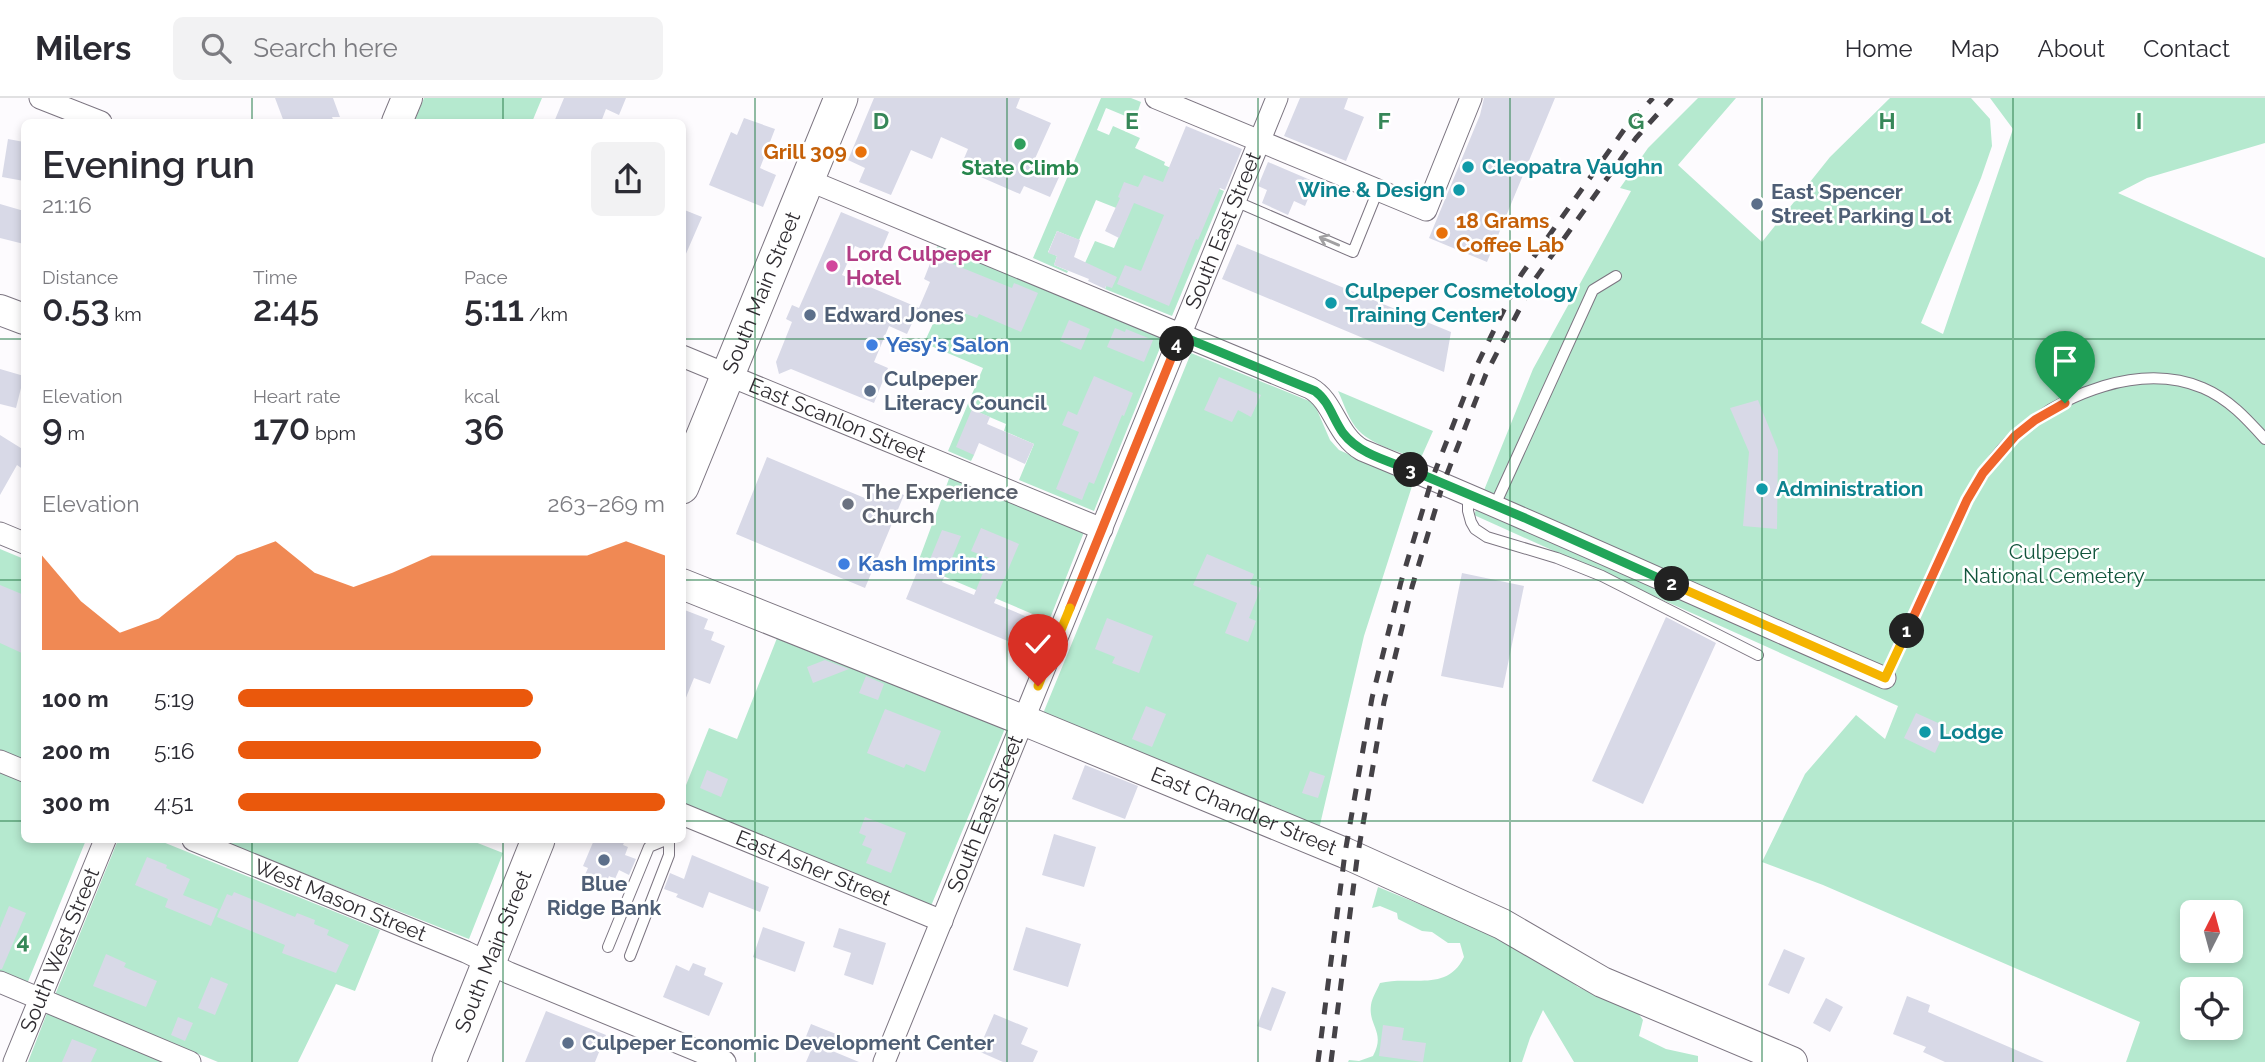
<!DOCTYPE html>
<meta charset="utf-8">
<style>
:root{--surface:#fff;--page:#f2f2f3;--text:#2b2b33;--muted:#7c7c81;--line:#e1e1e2;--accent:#ea580c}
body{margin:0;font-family:Raleway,sans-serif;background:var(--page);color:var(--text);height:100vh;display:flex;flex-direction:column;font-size:26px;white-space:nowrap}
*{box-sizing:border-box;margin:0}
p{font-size:23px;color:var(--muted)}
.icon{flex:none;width:38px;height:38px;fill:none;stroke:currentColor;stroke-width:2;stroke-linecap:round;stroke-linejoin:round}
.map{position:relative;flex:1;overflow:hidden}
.panel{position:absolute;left:21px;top:21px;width:665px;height:724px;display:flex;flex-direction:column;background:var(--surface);border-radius:10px;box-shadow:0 4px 10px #0003}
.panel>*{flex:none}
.needle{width:46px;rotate:6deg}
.fabs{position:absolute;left:2180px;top:802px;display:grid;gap:14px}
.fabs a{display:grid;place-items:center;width:63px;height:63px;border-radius:10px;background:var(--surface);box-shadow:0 4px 10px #0003;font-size:35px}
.pin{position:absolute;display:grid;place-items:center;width:60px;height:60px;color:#fff;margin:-72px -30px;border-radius:50% 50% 50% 0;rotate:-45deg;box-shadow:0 0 7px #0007}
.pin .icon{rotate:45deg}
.km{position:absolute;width:35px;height:35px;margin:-18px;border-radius:50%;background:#222;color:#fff;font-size:19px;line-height:35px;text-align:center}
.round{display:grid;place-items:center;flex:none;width:74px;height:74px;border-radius:10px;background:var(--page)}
.headline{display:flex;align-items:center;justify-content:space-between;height:119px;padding:0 21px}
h1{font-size:38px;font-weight:600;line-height:52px}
.figures{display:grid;grid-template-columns:repeat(3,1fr);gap:10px;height:119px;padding:7px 21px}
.figures div{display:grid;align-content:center}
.figures b{font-size:35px;font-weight:600}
.figures small{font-size:19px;font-weight:400}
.figures p{font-size:19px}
.chart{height:196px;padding:14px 21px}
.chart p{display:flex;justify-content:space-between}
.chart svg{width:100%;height:126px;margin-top:7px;fill:var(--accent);opacity:.7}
ul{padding:0 21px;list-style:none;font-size:23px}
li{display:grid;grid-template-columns:112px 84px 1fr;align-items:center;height:52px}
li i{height:18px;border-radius:9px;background:var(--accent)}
header{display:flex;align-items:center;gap:42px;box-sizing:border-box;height:98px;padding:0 35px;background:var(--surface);border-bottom:2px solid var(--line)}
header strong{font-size:33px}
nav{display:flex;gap:38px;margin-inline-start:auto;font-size:24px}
.search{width:490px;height:63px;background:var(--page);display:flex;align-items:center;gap:18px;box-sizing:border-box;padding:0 24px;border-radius:10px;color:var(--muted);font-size:26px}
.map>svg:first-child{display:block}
.green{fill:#b5e9cf;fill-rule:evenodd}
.building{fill:#d8d9e7}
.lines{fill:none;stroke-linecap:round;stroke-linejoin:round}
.lane-casing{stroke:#7c7581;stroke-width:12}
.street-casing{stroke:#7c7581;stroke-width:23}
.secondary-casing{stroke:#7c7581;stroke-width:32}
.primary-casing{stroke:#7c7581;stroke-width:35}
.lane{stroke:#fff;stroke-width:10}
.street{stroke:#fff;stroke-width:21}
.secondary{stroke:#fff;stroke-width:30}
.primary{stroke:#fff;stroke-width:33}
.rail{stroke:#454247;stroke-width:5;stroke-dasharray:12 12;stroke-linecap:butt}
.oneway{stroke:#a1a0a2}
.split-1-casing{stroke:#fff;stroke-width:14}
.split-2-casing{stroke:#fff;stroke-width:14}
.split-3-casing{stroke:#fff;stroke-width:14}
.split-4-casing{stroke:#fff;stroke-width:14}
.split-5-casing{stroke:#fff;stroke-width:14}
.split-6-casing{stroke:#fff;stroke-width:14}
.split-1{stroke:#f0652b;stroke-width:9}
.split-2{stroke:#f5b400;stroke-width:9}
.split-3{stroke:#22a559;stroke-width:9}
.split-4{stroke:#22a559;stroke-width:9}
.split-5{stroke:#f0652b;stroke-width:9}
.split-6{stroke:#f5b400;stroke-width:9}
.grid{fill:none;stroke:#368758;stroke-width:2;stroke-opacity:0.55}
.leisure-dot{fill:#2e9e5b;stroke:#fff;stroke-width:2.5}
.food-dot{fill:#e8710a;stroke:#fff;stroke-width:2.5}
.culture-dot{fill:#0f9aa8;stroke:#fff;stroke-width:2.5}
.service-dot{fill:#5c6f8a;stroke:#fff;stroke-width:2.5}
.hotel-dot{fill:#d1479c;stroke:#fff;stroke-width:2.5}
.shop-dot{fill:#3f7fe0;stroke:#fff;stroke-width:2.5}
.worship-dot{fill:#6b7280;stroke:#fff;stroke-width:2.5}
.labels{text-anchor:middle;stroke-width:5;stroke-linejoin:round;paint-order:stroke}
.food-label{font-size:21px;font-weight:bold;fill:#c56008;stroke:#fff;text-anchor:end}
.culture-label{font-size:21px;font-weight:bold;fill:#0d838f;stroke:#fff;text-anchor:start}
.leisure-label{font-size:21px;font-weight:bold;fill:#27864d;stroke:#fff}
.service-label{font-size:21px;font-weight:bold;fill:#4e5e75;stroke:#fff;text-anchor:start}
.street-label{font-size:21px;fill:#2f2c31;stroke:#fff}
.hotel-label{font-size:21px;font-weight:bold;fill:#b23c85;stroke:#fff;text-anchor:start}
.shop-label{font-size:21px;font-weight:bold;fill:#366cbe;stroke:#fff;text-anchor:start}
.worship-label{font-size:21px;font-weight:bold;fill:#5b616d;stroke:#fff;text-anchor:start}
.park-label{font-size:21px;fill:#12553c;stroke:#fff}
.grid-label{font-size:23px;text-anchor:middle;font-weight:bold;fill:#368758;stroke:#fff;stroke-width:5;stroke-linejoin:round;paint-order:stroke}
</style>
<header>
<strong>Milers</strong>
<div class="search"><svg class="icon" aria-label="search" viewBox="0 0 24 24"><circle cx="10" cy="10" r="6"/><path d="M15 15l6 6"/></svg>Search here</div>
<nav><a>Home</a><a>Map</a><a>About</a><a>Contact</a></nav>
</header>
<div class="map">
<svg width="2265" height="964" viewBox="0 0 2265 964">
<rect width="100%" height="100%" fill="#fdfbfe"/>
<path class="green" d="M424,0H542L532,24H414Z
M1101,0H1131L1141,4L1135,22L1106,10L1097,32L1109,37L1113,28L1140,40L1135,50L1165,64L1164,67L1224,93L1172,218L1105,191L1109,182L1085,165L1095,143L1114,150L1129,115L1096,102L1079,142L1057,133L1048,154L1057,158L1054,167L1068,173L1067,175L1033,160Z
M1698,0H1736L1678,67L1762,144L1830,59L1890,0H1971L1990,21L1992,48L1981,80L1921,225L1943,236L2013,31L1990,0H2265V45L2147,80L2118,95L2265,160V964H2126L2140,924L1823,787L1762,764L1805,676L1856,617L1885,641L1898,608L1474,417L1533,271L1631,93L1620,90L1648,50ZM2193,814H2231V852H2193ZM2193,891H2231V929H2193Z
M938,147L1164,240L1094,413L1019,382L1034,346L1004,333L1006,326L973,312L974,357L971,363L948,353L983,270L924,245L944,202L933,158Z
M1191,255L1314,305L1330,342L1339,352L1413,385L1364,538L1319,731L1042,618Z
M1338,293L1433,333L1420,362C1401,354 1374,348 1359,333C1349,323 1344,306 1338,293Z
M950,378L1084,434L1049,523L917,467Z
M0,451L24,461V662L0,652Z
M779,535L1006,628L931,808L683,706L682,697L709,630L737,641Z
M0,674L24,684V742H86L27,886L0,875Z
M118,742H158L380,832L355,893L336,886L298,964H218L55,897Z
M219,742H470L503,755L469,841Z
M1378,789L1497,838L1560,875L1578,889L1638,915L1643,922L1639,938L1666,951L1698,958V964H1574L1543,912L1530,940L1522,964H1348L1349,962L1359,963L1373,958C1386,934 1368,928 1371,907C1372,900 1377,892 1380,885C1410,877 1447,895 1464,859L1460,845H1448L1432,834L1422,833L1398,821L1397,815L1380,808L1372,810Z
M47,915L164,964H28Z"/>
<path class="building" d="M275,0H333L340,19H332L334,24H284Z
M564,0H626L619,17L606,11L601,24H554Z
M874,0H1020L1016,10L1051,25L1033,65L1060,77L1050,99L1024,88L1020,96L960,70L968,51L941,39L932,61L911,52L891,97L859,84L865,70L848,62Z
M1300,0H1348L1344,11L1364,19L1346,63L1284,38Z
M1484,0H1555L1487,164L1429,140L1480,17Z
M744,20L775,31L760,70L776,77L763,109L709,87L731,34L737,37Z
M1186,28L1242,51L1225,92L1220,90L1198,142L1196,141L1169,208L1117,186L1125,167L1141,173L1164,117L1134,105L1119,140L1105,133L1120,100L1118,99L1124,84L1138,89L1144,77L1163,84Z
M8,41L24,44V83L2,79Z
M1268,64L1315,84L1305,108L1294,103L1288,117L1262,105L1267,92L1258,88Z
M0,106L24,113V146L0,140Z
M682,111L702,119L682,165Z
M841,114L889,134L879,158L855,148L842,177L919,210L907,236L889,228L874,264L888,270L874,305L791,271L779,276L776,264L792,224L786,221L792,207L799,210Z
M1057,133L1080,142L1074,159L1117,179L1112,190L1106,188L1105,191L1088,183L1089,181L1054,167L1057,158L1048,155Z
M1237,146L1451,234L1444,274L1222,181Z
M933,158L1012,190L1014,185L1038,195L1021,234L979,216L977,220L956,212L951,225L918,212L930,184L924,181Z
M1069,222L1090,231L1081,252L1060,243Z
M1115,230L1125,234L1126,231L1153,242L1144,264L1107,249Z
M0,271L24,278L16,310L0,306Z
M1094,278L1133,295L1124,318L1122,317L1094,386L1089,384L1082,402L1056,391L1079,334L1062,327L1068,313L1077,317Z
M1219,279L1261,297L1251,319L1238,312L1232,324L1204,312Z
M1758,302L1778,352L1777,431L1743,428L1749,354L1730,310Z
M972,311L990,319L987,326L1034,346L1025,366L979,345L974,357L956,349Z
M0,337L24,352V372L17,367L0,397Z
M767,359L867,401L870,394L886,401L890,391L904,397L865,490L736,436Z
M981,430L1019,446L994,505L1032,521L1020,548L906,501L917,474L924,476L942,432L961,438L942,484L974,497L989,460L971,453Z
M1207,456L1254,476L1250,486L1261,490L1249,520L1256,523L1248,544L1225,535L1237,505L1193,487Z
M1462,475L1524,488L1503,590L1441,578Z
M0,487L24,497V556L0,545Z
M682,511L708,521L704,531L714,534L711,542L725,548L710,586L694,580L683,607Z
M1666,519L1716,545L1643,706L1592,683Z
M1107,520L1153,538L1139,575L1112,565L1115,559L1095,551Z
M825,562L830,564L849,571L813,585L807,569Z
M866,578L884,586L878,602L859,595Z
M1146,608L1166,616L1152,649L1132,641Z
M885,611L941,633L925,674L906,666L904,670L867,655Z
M1916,615L1947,629L1935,655L1904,640Z
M1085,667L1138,688L1125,721L1072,701Z
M707,672L728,681L721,699L700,690Z
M1310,673L1325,678L1318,700L1302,695Z
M865,719L906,735L891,775L866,765L872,751L862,747L866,738L859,735Z
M1054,736L1096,749L1084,789L1042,777Z
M594,742H625L623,747L628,749L625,757L636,761L629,777L619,772L615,781L609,778L605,788L584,779L588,770L583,768Z
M692,757L769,789L760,814L709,794L703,810L676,799L678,796L664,791L670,775L684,781Z
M147,759L167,767L166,770L190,781L183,797L218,811L211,828L165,809L168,801L135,787Z
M234,794L295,819L297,815L315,822L314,826L329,832L327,837L349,847L336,875L282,855L285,847L217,819L227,796L232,798Z
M9,808L26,815L2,871H0V830Z
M763,829L805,844L795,874L753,859Z
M1026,829L1081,846L1068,889L1013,872Z
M839,830L886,845L873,887L844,877L851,855L833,849Z
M1784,851L1805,860L1789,896L1768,887Z
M106,856L126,865L124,869L157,883L146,909L93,888Z
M693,865L706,870L704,877L723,885L709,918L663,899L676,867L689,873Z
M211,879L228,886L215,917L198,910Z
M1272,889L1286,894L1271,933L1257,928Z
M1907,898L1930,907L1928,914L2044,964H1945L1923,954L1926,949L1893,936Z
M1826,900L1843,909L1830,934L1813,925Z
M546,913L606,937L595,964H525Z
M994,916L1028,930L1021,946L1038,953L1033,964H1003L978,953Z
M178,919L193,925L185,943L171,937Z
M811,926L836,936L830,952L859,964H806L812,950L803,946Z
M1383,927L1404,930L1402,942L1426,945L1423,964L1379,958Z
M72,941L97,951L91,964H62Z"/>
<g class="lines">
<defs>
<path id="lane" d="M1235,103L1353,154L1378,92
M1468,396V413L1471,424L1475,431L1487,439L1557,460L1602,478L1758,557
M1495,407L1593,192L1616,178
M1885,580L1967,402C1981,379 1995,356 2015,338C2063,295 2141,264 2203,290C2229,301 2247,321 2265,341
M608,849L649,749L666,742
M630,858L669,757V742"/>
<g id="street">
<path d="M40,0L101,24"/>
<path d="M1156,0L1426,112L1471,0"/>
<path d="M808,82L1310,290C1334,303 1336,337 1362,352C1538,424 1710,505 1885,580"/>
<path id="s1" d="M682,258L1102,431"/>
<path d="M0,435L24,445"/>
<path d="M0,663L24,673"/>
<path id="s2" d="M682,716L942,823"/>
<path id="s3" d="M193,742L466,854L509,875L725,964"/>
<path d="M0,884L190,964"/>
<path id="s4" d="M14,964L105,742"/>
<path id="s5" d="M884,964L1277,0"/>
</g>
<g id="secondary">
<path d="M397,24L407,0"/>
<path d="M0,212L24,221"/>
<path id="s6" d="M682,486L1035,627L1345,755L1502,826L1602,884L1792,964"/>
</g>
<g id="primary">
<path id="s7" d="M682,389L841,0"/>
<path id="s8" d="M449,964L538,742"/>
</g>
</defs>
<use href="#lane" class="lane-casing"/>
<use href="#street" class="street-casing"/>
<use href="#secondary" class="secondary-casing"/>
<use href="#primary" class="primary-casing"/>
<use href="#lane" class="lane"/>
<use href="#street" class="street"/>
<use href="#secondary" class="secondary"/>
<use href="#primary" class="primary"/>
<path class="rail" d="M1318,964L1345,755L1372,600L1401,484L1432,381L1475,271L1521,177L1626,29L1653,0
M1331,964L1357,761L1384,604L1412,489L1443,386L1486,276L1535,181L1636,40L1672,0"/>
</g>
<defs><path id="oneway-shaft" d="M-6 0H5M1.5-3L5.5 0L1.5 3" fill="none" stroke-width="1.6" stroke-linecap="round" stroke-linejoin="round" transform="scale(1.75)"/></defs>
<use class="oneway" href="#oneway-shaft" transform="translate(1329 143) rotate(-157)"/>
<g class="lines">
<defs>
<path id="split-1" d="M1907,533L1967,402L1983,375L2015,338L2035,322L2065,305"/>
<path id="split-2" d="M1672,486L1885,580L1907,533"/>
<path id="split-3" d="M1411,372L1525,420L1672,486"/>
<path id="split-4" d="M1177,246L1181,238L1315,293C1329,303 1333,321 1343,335C1359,356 1388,363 1411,372"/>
<path id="split-5" d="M1070,510L1177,246"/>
<path id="split-6" d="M1038,588L1070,510"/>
</defs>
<use href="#split-1" class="split-1-casing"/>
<use href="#split-2" class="split-2-casing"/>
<use href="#split-3" class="split-3-casing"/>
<use href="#split-4" class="split-4-casing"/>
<use href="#split-5" class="split-5-casing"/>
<use href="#split-6" class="split-6-casing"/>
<use href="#split-1" class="split-1"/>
<use href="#split-2" class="split-2"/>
<use href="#split-3" class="split-3"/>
<use href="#split-4" class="split-4"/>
<use href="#split-5" class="split-5"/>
<use href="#split-6" class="split-6"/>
</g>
<path class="grid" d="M252,0V24M503,0V24M755,0V964M1007,0V964M1258,0V964M1510,0V964M1762,0V964M2013,0V964M0,241H24M682,241H2265M0,482H24M682,482H2265M0,723H24M682,723H2265M252,742V964M503,742V964"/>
<circle class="leisure-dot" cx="1020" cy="46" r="7"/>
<g class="food-dot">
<circle cx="861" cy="54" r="7"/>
<circle cx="1442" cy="135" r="7"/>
</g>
<g class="culture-dot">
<circle cx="1468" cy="69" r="7"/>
<circle cx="1459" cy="92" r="7"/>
<circle cx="1331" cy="205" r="7"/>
<circle cx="1762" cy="391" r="7"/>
<circle cx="1925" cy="634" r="7"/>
</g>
<g class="service-dot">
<circle cx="1757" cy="106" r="7"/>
<circle cx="810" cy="217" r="7"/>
<circle cx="870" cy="293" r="7"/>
<circle cx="604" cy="762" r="7"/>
<circle cx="568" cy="945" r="7"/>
</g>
<circle class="hotel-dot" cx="832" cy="168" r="7"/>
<g class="shop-dot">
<circle cx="872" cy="247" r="7"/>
<circle cx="844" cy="466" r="7"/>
</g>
<circle class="worship-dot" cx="848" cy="406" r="7"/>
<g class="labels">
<g class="food-label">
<text x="847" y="61">Grill 309</text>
<text x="1456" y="130" text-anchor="start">18 Grams<tspan x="1456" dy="24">Coffee Lab</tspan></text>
</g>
<g class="culture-label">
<text x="1482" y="76">Cleopatra Vaughn</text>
<text x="1445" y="99" text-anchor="end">Wine &amp; Design</text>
<text x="1345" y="200">Culpeper Cosmetology<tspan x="1345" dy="24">Training Center</tspan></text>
<text x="1776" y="398">Administration</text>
<text x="1939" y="641">Lodge</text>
</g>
<g class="leisure-label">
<text x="1020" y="77">State Climb</text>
</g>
<g class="service-label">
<text x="1771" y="101">East Spencer<tspan x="1771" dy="24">Street Parking Lot</tspan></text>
<text x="824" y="224">Edward Jones</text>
<text x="884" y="288">Culpeper<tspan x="884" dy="24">Literacy Council</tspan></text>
<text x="604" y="793" text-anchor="middle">Blue<tspan x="604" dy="24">Ridge Bank</tspan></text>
<text x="582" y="952">Culpeper Economic Development Center</text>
</g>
<g class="street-label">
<text dy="7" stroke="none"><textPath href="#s5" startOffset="898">South East Street</textPath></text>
<text dy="7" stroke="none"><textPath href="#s7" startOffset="210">South Main Street</textPath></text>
<text dy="7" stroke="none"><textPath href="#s1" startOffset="168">East Scanlon Street</textPath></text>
<text dy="7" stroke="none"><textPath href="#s6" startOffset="606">East Chandler Street</textPath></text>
<text dy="7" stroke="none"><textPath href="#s5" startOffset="268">South East Street</textPath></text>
<text dy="7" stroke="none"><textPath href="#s2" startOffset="142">East Asher Street</textPath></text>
<text dy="7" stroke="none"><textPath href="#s3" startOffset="159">West Mason Street</textPath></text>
<text dy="7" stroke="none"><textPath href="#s4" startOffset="121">South West Street</textPath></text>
<text dy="7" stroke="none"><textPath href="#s8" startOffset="119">South Main Street</textPath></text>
</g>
<g class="hotel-label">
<text x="846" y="163">Lord Culpeper<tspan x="846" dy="24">Hotel</tspan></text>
</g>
<g class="shop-label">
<text x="886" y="254">Yesy's Salon</text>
<text x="858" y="473">Kash Imprints</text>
</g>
<g class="worship-label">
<text x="862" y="401">The Experience<tspan x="862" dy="24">Church</tspan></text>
</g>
<g class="park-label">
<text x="2054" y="461">Culpeper<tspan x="2054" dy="24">National Cemetery</tspan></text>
</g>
</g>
<g class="grid-label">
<text x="881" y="31">D</text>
<text x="1132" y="31">E</text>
<text x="1384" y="31">F</text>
<text x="1636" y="31">G</text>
<text x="1887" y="31">H</text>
<text x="2139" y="31">I</text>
<text x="23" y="851">4</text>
</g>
</svg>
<div class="fabs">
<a><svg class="needle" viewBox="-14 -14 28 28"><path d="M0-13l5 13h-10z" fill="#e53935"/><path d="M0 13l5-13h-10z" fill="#7c7c81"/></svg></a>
<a><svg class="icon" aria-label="locate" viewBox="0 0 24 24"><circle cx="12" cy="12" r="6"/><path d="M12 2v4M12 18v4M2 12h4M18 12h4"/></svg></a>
</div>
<div class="pin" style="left:2065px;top:305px;background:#1e9e55"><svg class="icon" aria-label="arrive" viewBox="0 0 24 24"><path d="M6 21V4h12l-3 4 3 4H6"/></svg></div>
<div class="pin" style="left:1038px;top:588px;background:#d93025"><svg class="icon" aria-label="check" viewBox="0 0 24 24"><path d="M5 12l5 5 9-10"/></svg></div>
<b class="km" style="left:1907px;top:533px">1</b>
<b class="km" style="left:1672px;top:486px">2</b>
<b class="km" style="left:1411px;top:372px">3</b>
<b class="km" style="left:1177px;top:246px">4</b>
<section class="panel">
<div class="headline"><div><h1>Evening run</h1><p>21:16</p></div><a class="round"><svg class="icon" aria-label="share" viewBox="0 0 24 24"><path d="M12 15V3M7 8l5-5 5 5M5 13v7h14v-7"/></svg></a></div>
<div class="figures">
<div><p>Distance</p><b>0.53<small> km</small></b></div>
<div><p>Time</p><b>2:45</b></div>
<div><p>Pace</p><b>5:11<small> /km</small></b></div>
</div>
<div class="figures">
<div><p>Elevation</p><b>9<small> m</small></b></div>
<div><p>Heart rate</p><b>170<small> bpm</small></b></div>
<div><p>kcal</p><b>36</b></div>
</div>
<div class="chart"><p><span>Elevation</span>263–269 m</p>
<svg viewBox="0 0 160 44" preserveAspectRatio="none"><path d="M0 44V11L10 27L20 38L30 33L40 22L50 11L60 6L70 17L80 22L90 17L100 11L110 11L120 11L130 11L140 11L150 6L160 11V44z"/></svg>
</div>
<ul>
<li><b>100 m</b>5:19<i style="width:69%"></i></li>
<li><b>200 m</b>5:16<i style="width:71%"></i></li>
<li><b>300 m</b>4:51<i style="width:100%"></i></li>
</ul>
</section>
</div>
